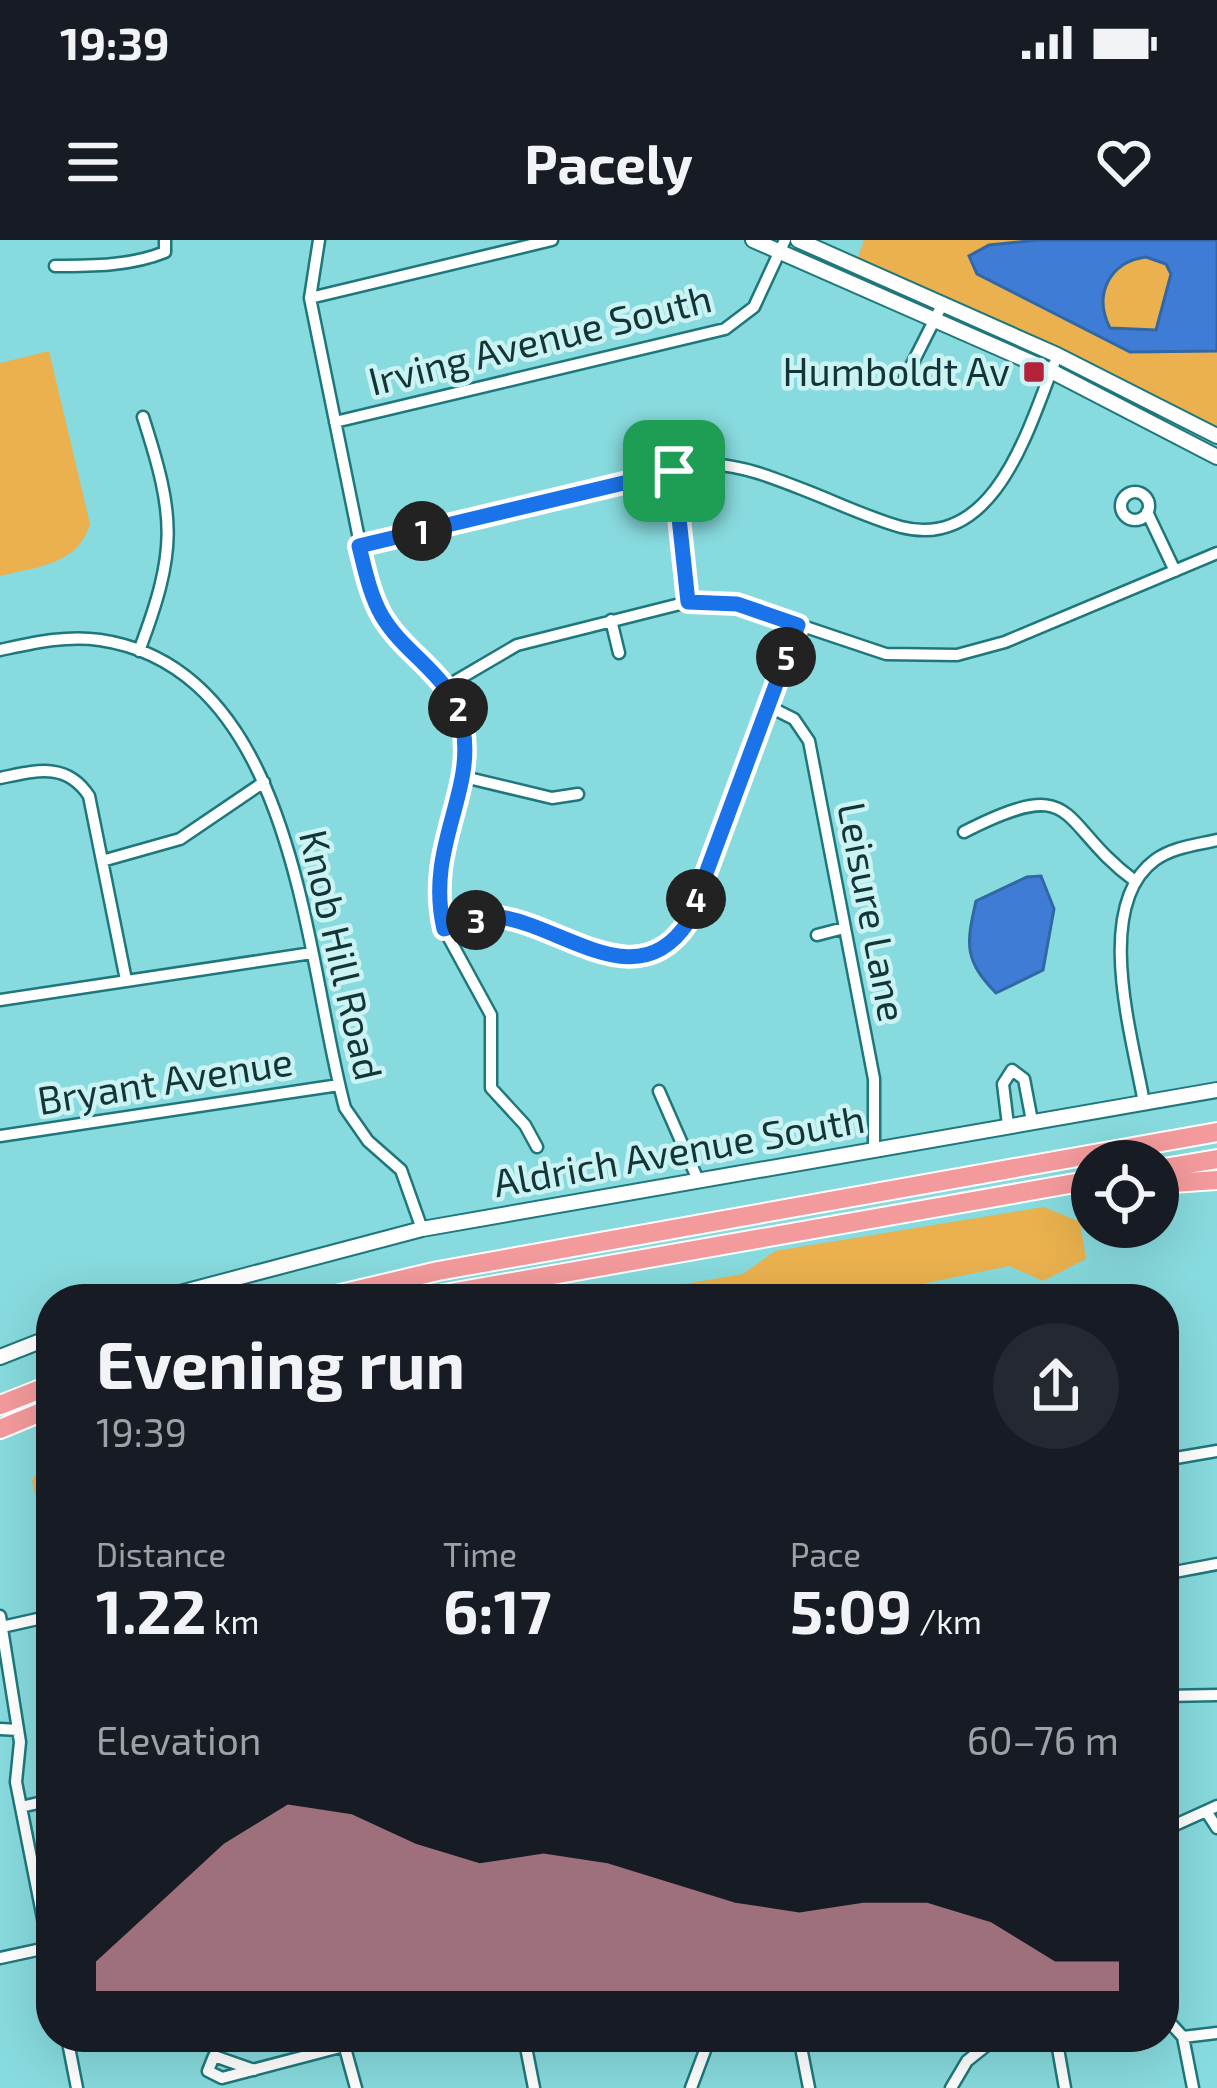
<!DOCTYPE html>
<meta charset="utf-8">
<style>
:root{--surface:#171b24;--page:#242831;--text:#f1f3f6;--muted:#9ea1a6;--accent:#d694a1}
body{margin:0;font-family:"Exo 2",sans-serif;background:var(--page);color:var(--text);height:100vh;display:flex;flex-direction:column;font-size:45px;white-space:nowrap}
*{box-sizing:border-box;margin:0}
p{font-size:39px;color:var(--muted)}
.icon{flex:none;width:66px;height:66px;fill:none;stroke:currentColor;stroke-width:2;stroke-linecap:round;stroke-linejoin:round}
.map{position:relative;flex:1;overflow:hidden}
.details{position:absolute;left:36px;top:1044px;width:1143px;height:768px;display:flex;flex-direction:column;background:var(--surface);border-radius:48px;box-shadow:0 12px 48px #0002}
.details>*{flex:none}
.controls{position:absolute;left:1071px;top:900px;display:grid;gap:24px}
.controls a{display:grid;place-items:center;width:108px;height:108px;border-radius:50%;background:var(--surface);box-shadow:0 12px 48px #0002;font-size:60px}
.pin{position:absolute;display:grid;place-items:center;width:102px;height:102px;color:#fff;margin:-51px;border-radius:24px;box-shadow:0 6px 18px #0006}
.km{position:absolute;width:60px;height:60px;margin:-30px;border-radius:50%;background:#222;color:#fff;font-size:33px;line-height:60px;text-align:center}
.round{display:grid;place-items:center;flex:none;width:126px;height:126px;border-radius:63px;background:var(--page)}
.head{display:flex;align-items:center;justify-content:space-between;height:204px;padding:0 60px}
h1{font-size:66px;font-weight:700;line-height:90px}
.stats{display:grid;grid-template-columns:repeat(3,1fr);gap:18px;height:204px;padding:12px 60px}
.stats div{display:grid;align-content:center}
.stats b{font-size:60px;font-weight:700}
.stats small{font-size:33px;font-weight:400}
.stats p{font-size:33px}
.chart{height:336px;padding:24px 60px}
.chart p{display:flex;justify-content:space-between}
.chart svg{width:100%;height:216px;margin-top:12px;fill:var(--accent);opacity:.7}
.status{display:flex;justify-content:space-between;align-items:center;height:84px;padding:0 60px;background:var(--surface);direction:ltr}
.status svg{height:33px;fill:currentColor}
header{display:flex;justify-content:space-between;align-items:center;height:156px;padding:0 60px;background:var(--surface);font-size:54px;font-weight:700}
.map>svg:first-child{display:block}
.green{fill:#eab14e}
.water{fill:#3f7cd6;stroke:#3267a6;stroke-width:3;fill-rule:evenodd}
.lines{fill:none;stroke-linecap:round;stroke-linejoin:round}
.minor-casing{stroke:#1e787b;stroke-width:15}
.tertiary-casing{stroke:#1e787b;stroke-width:18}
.motorway-casing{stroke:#fff;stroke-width:22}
.minor{stroke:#fff;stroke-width:10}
.tertiary{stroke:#fff;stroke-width:14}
.motorway{stroke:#f39a9c;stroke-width:18}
.route-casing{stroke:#fff;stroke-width:24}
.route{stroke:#1a73e8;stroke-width:15}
.poi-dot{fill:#b4213a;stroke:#ccf3f4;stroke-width:4.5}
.labels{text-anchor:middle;stroke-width:9;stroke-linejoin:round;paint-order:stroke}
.street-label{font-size:39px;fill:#123537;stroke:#ccf3f4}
.poi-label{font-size:39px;fill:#123537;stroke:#ccf3f4;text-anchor:end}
</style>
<div class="status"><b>19:39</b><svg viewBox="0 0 49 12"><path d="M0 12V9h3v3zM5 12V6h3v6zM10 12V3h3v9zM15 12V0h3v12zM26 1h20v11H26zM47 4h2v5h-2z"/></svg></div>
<header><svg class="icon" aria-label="menu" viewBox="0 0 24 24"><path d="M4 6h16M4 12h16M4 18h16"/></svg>Pacely<svg class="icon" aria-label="heart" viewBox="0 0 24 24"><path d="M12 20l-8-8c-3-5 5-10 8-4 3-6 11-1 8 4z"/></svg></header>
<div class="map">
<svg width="1217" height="1848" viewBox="0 0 1217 1848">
<rect width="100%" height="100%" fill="#87dadd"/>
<path class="green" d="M864,0H1217V193L858,17Z
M49,111L90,284C78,325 36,327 0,336V123Z
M1044,967L1080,982L1086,1019L1043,1041L1009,1026L907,1047L878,1059H596L743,1034L775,1011Z
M51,1208V1323L32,1241Z"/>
<path class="water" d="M1038,0H1217V111L1130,112L977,34L969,16L989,5ZM1146,17L1166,24L1171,34L1156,90L1110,88C1093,55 1109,22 1146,17Z
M1041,636L1054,669L1043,730L996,753C964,720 966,705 976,661L1027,637Z"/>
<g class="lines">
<defs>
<path id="minor" d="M319,0L310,58L369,348L399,399L447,446L464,489L465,512L437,631V660L444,689L491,775V848L525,885L537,907
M55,26C92,26 131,26 165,12V0
M310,58L552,0
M904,140L942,65
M335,182L725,89L754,67L785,0
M673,231L688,362
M1121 266a14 14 0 1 1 28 0a14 14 0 1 1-28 0Z
M1147,272L1175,331
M359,306L710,224C745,226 774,238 807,251C838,263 869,278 901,287C994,311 1028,190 1054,124
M611,380L619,413
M0,410C33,403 66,395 100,400C297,429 305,721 345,868L368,901L401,930L422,989
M139,411C177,310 176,279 143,177
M447,446L517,405L688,362L737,364L886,414L957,415L1005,402L1217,313
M768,466L794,479L809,501L874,839V911
M460,536L552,558L578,554
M0,538C35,531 66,521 89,556L126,740
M964,592C1082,532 1056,583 1135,641
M102,621L180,599L264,542
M444,689C461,683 482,675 500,678C565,688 638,758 688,682L798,385
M817,695L844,688
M0,760L312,713
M659,851L698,940
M1144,863C1133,799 1092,666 1155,620C1173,607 1196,605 1217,600
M1008,885L1003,844L1012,830L1024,839L1032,881
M0,896L339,845
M1164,1220L1217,1211
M1164,1334L1217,1324
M0,1376L20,1502L16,1542L51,1719
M2,1387L51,1376
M1164,1456L1217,1455
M0,1489L18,1490
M21,1567L51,1560
M1206,1571L1217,1588
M1164,1590L1217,1566
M0,1718L51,1707
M1164,1776L1183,1797L1193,1848
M67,1797L77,1848
M342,1797L356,1848
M524,1797L534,1848
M799,1797L809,1848
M1056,1797L1065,1848
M1183,1797L1217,1793
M254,1830L214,1816L208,1831L222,1838L344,1806
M691,1848L710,1797
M951,1848L967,1821L997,1797"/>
<path id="tertiary" d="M753,0L1051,131L1217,217
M798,0L1057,115L1217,196
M157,1059L422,989L1217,850
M0,1117L51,1097"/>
<path id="motorway" d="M1158,929L1217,919
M1158,944L1217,940
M319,1059L438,1031L1217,892
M416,1059L1092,940
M0,1165L51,1145
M0,1189L51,1168"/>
</defs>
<use href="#minor" class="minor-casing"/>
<use href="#tertiary" class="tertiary-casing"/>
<use href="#motorway" class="motorway-casing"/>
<use href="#minor" class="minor"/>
<use href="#tertiary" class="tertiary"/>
<use href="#motorway" class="motorway"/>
</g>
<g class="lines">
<defs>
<path id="route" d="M674,231L688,362L737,364L798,385L688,682C638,758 565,687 500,677C482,675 461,683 444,689C425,608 475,554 463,488C455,437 406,417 382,376C370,355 365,330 359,306Z"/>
</defs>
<use href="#route" class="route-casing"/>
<use href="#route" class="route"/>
</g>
<rect class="poi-dot" x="1022" y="120" width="24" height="24" rx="6"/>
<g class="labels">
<g class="street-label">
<text transform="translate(540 100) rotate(-14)" y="14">Irving Avenue South</text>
<text transform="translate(872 672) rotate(79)" y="14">Leisure Lane</text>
<text transform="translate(341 715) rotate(77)" y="14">Knob Hill Road</text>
<text transform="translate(165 841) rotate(-9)" y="14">Bryant Avenue</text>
<text transform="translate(679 911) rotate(-10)" y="14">Aldrich Avenue South</text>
</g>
<g class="poi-label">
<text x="1010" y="146">Humboldt Av</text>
</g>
</g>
</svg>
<div class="controls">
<a><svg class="icon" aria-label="locate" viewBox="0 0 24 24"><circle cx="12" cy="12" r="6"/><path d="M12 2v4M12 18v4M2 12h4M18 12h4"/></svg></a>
</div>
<div class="pin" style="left:674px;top:231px;background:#1e9e55"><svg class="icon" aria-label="arrive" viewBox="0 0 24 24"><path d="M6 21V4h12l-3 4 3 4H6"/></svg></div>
<b class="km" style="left:422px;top:291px">1</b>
<b class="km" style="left:458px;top:468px">2</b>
<b class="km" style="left:476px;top:680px">3</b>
<b class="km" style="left:696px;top:659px">4</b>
<b class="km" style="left:786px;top:417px">5</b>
<section class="details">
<div class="head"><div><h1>Evening run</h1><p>19:39</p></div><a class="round"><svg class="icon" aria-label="share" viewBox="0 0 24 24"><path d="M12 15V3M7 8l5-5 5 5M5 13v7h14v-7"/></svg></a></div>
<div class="stats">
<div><p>Distance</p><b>1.22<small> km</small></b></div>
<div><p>Time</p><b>6:17</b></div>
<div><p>Pace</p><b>5:09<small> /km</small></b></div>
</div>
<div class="chart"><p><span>Elevation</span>60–76 m</p>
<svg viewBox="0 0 160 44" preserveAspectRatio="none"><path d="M0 44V38L10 26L20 14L30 6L40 8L50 14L60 18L70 16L80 18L90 22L100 26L110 28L120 26L130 26L140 30L150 38L160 38V44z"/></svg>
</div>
</section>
</div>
